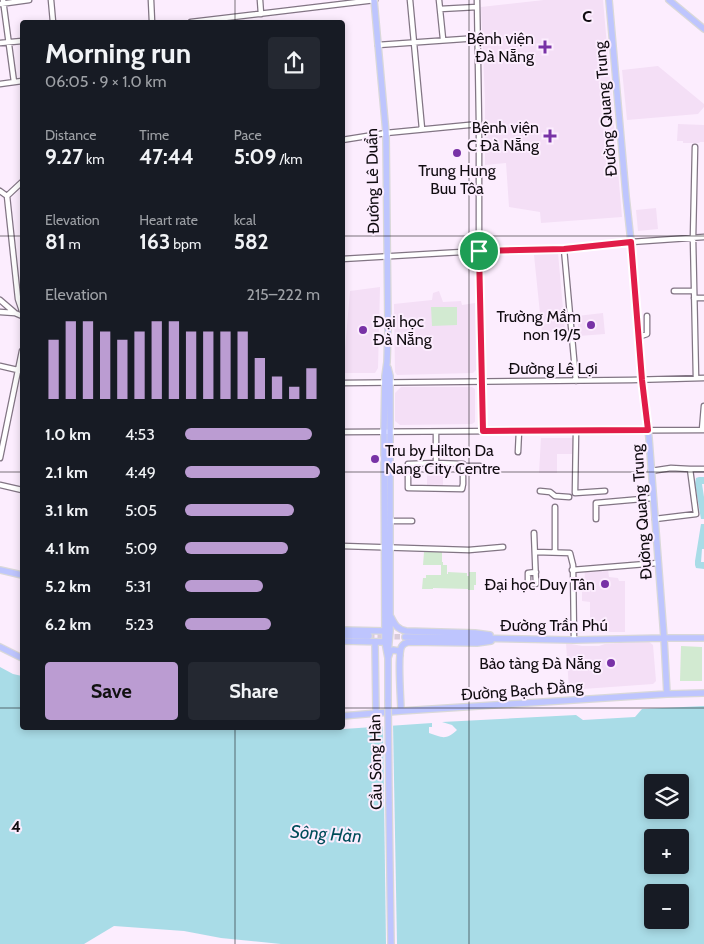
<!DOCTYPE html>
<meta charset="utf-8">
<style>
:root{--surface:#171b24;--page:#242831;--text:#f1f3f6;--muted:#9ea1a6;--accent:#bb9cd2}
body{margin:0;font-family:Cabin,sans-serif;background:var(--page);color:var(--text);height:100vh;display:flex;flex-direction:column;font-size:19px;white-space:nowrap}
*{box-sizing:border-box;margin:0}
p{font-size:16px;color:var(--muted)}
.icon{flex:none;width:28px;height:28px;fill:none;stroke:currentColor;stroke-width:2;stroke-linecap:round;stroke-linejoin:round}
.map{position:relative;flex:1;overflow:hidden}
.details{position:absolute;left:20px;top:20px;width:325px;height:710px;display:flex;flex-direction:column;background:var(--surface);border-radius:5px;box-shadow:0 2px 8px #0003}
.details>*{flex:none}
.tools{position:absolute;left:644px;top:774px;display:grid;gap:10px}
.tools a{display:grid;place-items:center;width:45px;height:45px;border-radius:5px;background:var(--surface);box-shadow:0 2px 8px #0003;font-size:25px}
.pin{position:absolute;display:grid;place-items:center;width:42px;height:42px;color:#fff;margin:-21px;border:2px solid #fff;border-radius:50%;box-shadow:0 1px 5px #0007}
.round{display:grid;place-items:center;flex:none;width:52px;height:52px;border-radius:5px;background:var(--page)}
.headline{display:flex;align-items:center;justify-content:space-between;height:85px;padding:0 25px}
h1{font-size:28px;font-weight:800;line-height:38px}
.metrics{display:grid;grid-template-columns:repeat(3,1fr);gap:8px;height:85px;padding:5px 25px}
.metrics div{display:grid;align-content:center}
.metrics b{font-size:21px;font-weight:800}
.metrics small{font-size:14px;font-weight:400}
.metrics p{font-size:14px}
.chart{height:140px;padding:10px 25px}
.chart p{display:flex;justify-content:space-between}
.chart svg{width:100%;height:90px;margin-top:5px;stroke:var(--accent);stroke-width:6}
.primary-button{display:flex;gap:10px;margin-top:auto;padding:10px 25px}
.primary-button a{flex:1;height:58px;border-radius:5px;background:var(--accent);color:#111;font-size:20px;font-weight:800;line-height:58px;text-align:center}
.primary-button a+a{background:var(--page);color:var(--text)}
ul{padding:0 25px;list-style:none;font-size:16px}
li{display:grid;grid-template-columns:80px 60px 1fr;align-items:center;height:38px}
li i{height:12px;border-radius:6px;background:var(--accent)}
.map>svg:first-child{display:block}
.built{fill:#f4dff6}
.green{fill:#d2ead1}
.water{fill:#a9dce7;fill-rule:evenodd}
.pier{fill:#fcedfe}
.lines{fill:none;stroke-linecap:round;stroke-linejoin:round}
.major-tunnel{stroke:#d9cbda;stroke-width:5.5;stroke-dasharray:5.5 3;stroke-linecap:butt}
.minor-casing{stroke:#827584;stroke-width:7}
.major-casing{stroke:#d9d8d9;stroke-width:8}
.minor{stroke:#fff;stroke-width:4.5}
.major{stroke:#bec5fe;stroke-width:5.5}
.major-bridge-casing{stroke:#d9d8d9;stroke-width:8;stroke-linecap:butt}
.major-bridge{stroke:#bec5fe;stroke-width:5.5}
.route-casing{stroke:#fff;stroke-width:10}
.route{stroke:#e11d48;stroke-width:6}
.grid{fill:none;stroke:#110c11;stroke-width:1;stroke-opacity:0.55}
.poi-dot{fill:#7832a6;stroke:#fcedfe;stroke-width:2}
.labels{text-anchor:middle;stroke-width:4;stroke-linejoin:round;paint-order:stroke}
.poi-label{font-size:16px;fill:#110c11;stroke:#fcedfe;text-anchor:end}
.street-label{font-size:16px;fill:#110c11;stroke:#fcedfe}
.water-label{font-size:18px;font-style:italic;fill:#004d5a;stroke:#fcedfe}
.grid-label{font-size:16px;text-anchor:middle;font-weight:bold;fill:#110c11;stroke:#fcedfe;stroke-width:4;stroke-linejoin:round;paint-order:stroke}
</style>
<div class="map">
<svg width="704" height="944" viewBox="0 0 704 944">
<rect width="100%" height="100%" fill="#fcedfe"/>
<path class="built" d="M544,0H603L622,217L541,223L540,212L509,207L506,163L485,165V100L481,7Z
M658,66L704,104V107L698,114L627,120L622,70Z
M678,124L704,125V142H700L699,143H683V141H677Z
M656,208L658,229L638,231L636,210Z
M558,253L565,331L542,333L534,255Z
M380,287L378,368L375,373H343L350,291Z
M439,291L443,302L461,301L462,305L475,303L476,370L473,373L397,375L395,372L394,304L432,300L433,293Z
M603,313L605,334L579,336L577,316Z
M401,387H472L475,389V422L472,424L400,425L395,421V393Z
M541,438H573V454H557V473H539Z
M433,464L443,465V488L427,487V473H433Z
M608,569L609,577L618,578L619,581H625V632H590V602L582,601V587H584L585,570Z
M648,641L653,645L656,681L653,684L569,690L566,643L582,646H599L605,644Z"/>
<path class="green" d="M431,307H457V325L432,326Z
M424,552H442V562H443V565H447V574H448V572L467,573V576H469V572H476V585H474V590H468V589L433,588V589H422L423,578H426V575H441V565H423Z
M681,646L702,647V681H680Z"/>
<path class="water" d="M699,477H704V484H702L704,497V519H701L695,484L696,478Z
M701,524H704V549H702L701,562H704V569L696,568L695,565V561Z
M0,667L13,674L22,676V728H315L329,730L432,723V727H429V733C441,737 446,741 457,730L452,725L442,722L576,715L583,720L635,717L642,709L704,706V944H281L221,938L184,931L114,926L84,944H0ZM652,782H680V810H652ZM652,838H680V865H652ZM652,892H680V920H652Z"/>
<path class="pier" d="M393,723L397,944H386L383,724Z"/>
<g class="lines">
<path class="major-tunnel" d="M369,636L405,637"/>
<defs>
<path id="minor" d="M3,0L14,82
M51,0L53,22
M151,0L152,22
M260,0L261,14
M410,0L422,129
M439,0L443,39
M477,0L479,124V251L483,431
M0,4L29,0
M440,9L477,7
M191,22L375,0
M0,43L22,41
M378,45L478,38
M0,84L22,81
M342,140L386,133L479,124
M695,147L693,238L696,378
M0,191L7,196L18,299L22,311
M7,196L22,182
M564,249L576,381
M342,259L479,251L564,249L631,242L704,237
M674,291H694
M694,298H704
M0,300L14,312
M0,312L15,313L22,316
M638,337L647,334V316
M0,366L22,371
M342,383L631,380L704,378
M702,430L704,406
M576,431L575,493L605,491
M342,432L704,430
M518,452L519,431
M0,458L22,351
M464,466H480
M390,469H408
M408,469V488L462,489L463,484V464L436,463V432
M408,469V464L436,463
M651,471L671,468L690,469
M0,485L22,490
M540,491L550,492L555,496L569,497
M555,507V552
M596,519V503L653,498
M655,519L696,514L690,469H704
M390,521H412
M534,533L536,584H528V573L536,572
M342,546L469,550L503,547
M535,552L570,553L573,565L574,640
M572,570L658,563"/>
<path id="major" d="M374,0L386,133L388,329L387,362L385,376L384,432L385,642L388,658
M609,0L626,196L631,242L641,373L649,438L664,638L667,694
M669,0L704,29
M388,368L390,376V631L388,653
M0,570L22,575
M391,617C395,625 397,629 406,631L475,633L490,635
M342,630L385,631
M342,635L369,636
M405,637L574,640L664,638H704
M342,641L385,642
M375,642L376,713
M0,647L22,658
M388,701V658L390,652L393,650L399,651L400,655
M401,711C401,700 397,653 402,646C404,643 406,643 409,642L477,643L491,641
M342,716L401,711L667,694L704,693
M389,802L391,944"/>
</defs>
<use href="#minor" class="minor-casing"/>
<use href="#major" class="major-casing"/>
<use href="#minor" class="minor"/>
<use href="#major" class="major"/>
<defs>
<path id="major-bridge" d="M388,701L389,802"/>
</defs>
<use href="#major-bridge" class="major-bridge-casing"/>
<use href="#major-bridge" class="major-bridge"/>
</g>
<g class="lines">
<defs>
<path id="route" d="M631,242L642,380L648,430L483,431L479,251L564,249Z"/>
</defs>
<use href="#route" class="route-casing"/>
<use href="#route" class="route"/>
</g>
<path class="grid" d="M235,0V22M469,0V944M0,236H22M342,236H704M0,472H22M342,472H704M0,708H22M342,708H704M235,728V944"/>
<g class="poi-dot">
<path d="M542.5 39.5h5v5h5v5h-5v5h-5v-5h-5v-5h5z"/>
<path d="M547.5 128.5h5v5h5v5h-5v5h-5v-5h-5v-5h5z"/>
<circle cx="457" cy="153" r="5"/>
<circle cx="591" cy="325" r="5"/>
<circle cx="363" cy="330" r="5"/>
<circle cx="375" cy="459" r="5"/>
<circle cx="605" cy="584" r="5"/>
<circle cx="611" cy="663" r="5"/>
</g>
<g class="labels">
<g class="poi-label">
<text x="534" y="44">Bệnh viện<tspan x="534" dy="18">Đà Nẵng</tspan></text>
<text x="539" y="133">Bệnh viện<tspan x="539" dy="18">C Đà Nẵng</tspan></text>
<text x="457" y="176" text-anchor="middle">Trung Hung<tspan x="457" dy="18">Buu Tôa</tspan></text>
<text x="581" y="322">Trường Mầm<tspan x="581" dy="18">non 19/5</tspan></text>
<text x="373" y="327" text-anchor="start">Đại học<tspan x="373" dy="18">Đà Nẵng</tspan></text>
<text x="385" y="456" text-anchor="start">Tru by Hilton Da<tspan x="385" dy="18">Nang City Centre</tspan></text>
<text x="595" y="590">Đại học Duy Tân</text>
<text x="601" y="669">Bảo tàng Đà Nẵng</text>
</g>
<g class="street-label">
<text transform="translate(605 109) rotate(-95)" y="6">Đường Quang Trung</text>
<text transform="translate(372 181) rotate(-91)" y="6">Đường Lê Duẩn</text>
<text x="553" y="374">Đường Lê Lợi</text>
<text transform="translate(641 512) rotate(-94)" y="6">Đường Quang Trung</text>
<text x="554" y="631">Đường Trần Phú</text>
<text transform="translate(522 690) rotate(-4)" y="6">Đường Bạch Đằng</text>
<text transform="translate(375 762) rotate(-91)" y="6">Cầu Sông Hàn</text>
</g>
<g class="water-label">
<text transform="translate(326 834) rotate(4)" y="6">Sông Hàn</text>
</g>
</g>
<g class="grid-label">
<text x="587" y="22">C</text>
<text x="16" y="832">4</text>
</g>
</svg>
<div class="tools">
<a><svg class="icon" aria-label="layers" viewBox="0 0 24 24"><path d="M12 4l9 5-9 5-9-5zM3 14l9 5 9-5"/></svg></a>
<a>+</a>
<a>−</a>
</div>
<div class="pin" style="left:479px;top:251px;background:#1e9e55"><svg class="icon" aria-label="arrive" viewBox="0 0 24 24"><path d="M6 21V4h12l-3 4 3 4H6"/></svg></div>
<section class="details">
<div class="headline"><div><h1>Morning run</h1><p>06:05 · 9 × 1.0 km</p></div><a class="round"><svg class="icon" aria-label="share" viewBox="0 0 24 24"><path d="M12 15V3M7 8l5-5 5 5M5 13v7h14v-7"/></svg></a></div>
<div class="metrics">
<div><p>Distance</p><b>9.27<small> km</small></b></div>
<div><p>Time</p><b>47:44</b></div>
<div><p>Pace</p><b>5:09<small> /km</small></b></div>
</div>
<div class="metrics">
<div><p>Elevation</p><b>81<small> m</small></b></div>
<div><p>Heart rate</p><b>163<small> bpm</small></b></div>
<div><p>kcal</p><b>582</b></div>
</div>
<div class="chart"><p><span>Elevation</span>215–222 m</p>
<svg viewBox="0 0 160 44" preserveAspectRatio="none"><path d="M5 44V15M15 44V6M25 44V6M35 44V11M45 44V15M55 44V11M65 44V6M75 44V6M85 44V11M95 44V11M105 44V11M115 44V11M125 44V24M135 44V33M145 44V38M155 44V29"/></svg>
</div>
<ul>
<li><b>1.0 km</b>4:53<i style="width:94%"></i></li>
<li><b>2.1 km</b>4:49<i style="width:100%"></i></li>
<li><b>3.1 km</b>5:05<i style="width:81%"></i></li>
<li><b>4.1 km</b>5:09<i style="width:76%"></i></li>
<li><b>5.2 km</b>5:31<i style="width:58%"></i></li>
<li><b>6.2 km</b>5:23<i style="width:64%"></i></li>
</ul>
<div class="primary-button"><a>Save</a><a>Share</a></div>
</section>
</div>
